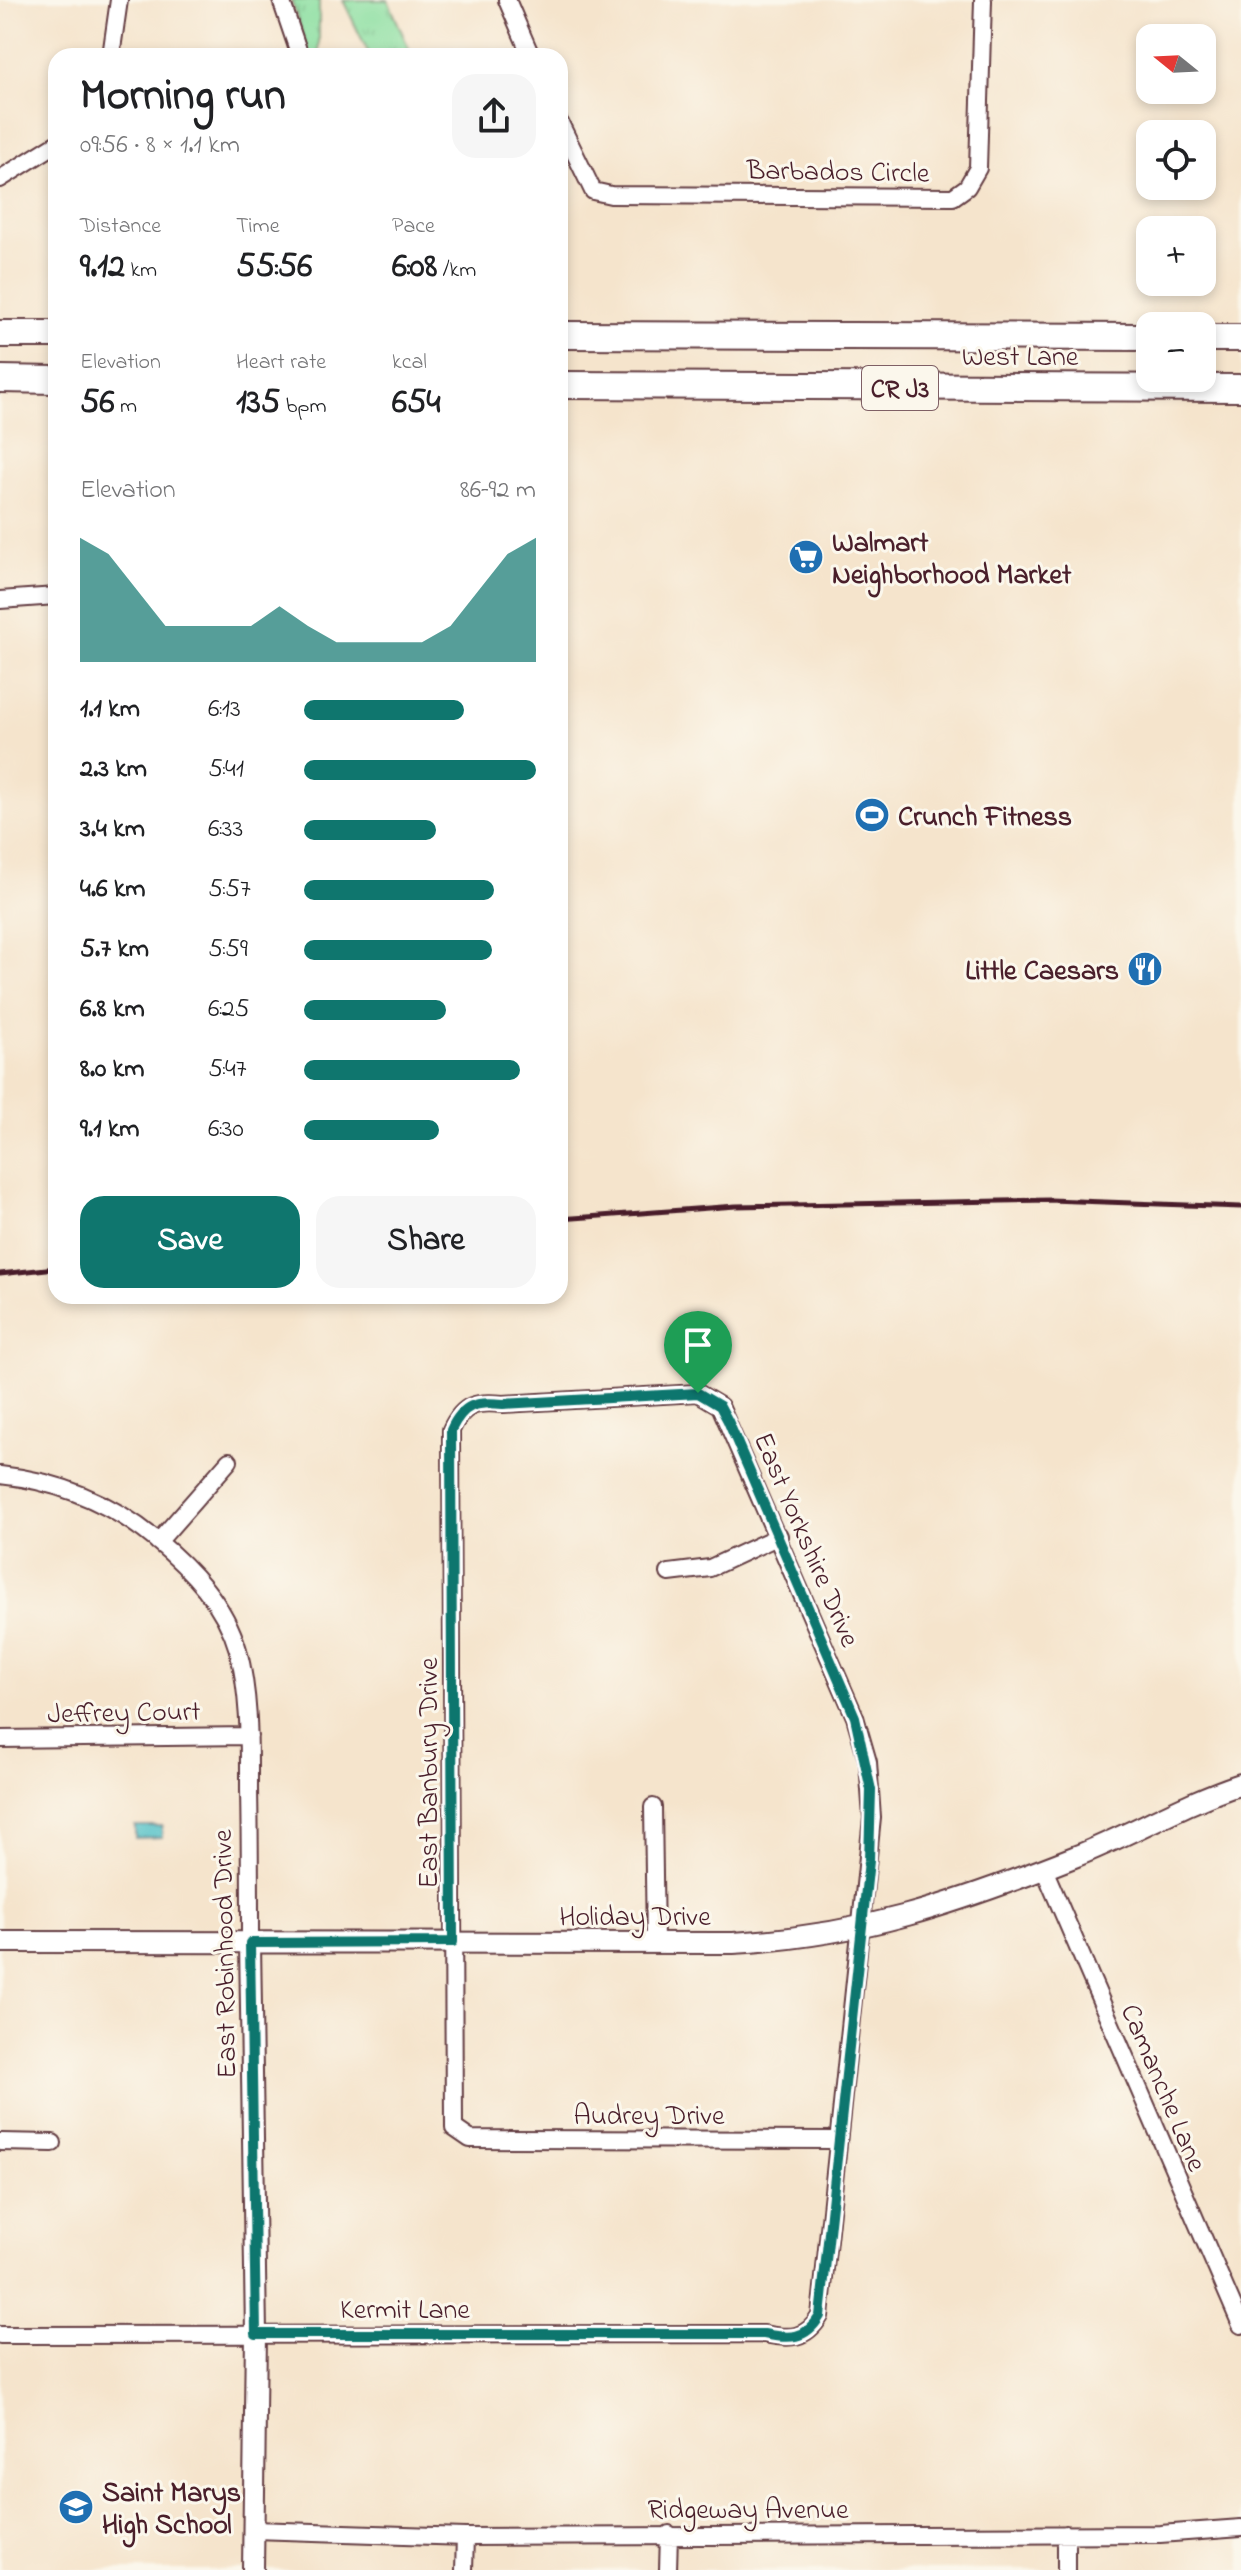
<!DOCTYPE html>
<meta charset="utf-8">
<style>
:root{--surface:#fff;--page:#f6f6f6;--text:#202124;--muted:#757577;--accent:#0f766e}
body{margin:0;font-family:"Indie Flower",sans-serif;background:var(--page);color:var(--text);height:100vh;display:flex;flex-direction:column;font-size:30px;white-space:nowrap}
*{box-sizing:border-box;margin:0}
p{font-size:26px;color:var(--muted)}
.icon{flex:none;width:44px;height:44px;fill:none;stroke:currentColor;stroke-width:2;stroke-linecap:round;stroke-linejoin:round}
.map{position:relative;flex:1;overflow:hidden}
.details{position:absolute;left:48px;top:48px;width:520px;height:1256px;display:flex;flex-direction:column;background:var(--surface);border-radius:24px;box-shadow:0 4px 12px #0003}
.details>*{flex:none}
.needle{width:52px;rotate:288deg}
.fabs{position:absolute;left:1136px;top:24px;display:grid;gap:16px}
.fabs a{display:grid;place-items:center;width:80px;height:80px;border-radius:16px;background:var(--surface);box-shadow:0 4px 12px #0003;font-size:40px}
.pin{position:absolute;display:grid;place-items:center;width:68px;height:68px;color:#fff;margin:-82px -34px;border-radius:50% 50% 50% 0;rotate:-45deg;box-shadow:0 0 8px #0007}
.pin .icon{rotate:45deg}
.round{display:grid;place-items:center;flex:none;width:84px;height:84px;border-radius:24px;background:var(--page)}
.headline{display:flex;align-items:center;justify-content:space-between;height:136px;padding:0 32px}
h1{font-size:44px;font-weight:800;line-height:60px}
.figures{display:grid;grid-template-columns:repeat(3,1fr);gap:12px;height:136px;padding:8px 32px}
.figures div{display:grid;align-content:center}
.figures b{font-size:34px;font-weight:800}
.figures small{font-size:22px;font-weight:400}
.figures p{font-size:22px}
.chart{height:224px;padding:16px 32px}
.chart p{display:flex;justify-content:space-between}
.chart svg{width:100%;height:144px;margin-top:8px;fill:var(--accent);opacity:.7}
.cta{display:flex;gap:16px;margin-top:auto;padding:16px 32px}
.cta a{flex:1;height:92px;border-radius:24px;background:var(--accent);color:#fff;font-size:32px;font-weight:800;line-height:92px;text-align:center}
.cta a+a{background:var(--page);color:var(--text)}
ul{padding:0 32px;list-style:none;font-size:26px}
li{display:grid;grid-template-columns:128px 96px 1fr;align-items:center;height:60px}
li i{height:20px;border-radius:10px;background:var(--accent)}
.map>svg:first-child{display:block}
.grass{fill:url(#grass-tufts);stroke:#6a7f66;stroke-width:2}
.water{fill:url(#water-ripples);stroke:#4e7079;stroke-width:2}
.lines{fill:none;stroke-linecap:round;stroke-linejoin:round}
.minor-casing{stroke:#643d43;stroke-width:20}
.tertiary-casing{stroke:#643d43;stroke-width:24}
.primary-casing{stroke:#643d43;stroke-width:30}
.minor{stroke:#fff;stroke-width:16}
.tertiary{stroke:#fff;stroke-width:20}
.primary{stroke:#fff;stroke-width:26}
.rail{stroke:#4a1f2b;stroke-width:5}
.route-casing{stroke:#fff;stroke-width:16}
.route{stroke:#0f766e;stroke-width:10}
.labels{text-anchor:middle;stroke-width:6;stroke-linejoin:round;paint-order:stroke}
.shield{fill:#fbf7ec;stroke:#7f6065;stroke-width:2}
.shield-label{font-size:26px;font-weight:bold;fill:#4a1f2b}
.street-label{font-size:28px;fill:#4a1f2b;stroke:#fbf7ec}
.poi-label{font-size:28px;font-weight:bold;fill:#4a1f2b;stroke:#fbf7ec;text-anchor:start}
</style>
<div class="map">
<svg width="1241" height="2570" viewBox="0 0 1241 2570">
<defs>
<pattern id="grass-tufts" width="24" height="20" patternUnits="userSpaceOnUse" patternTransform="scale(2)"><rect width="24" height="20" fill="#8bdfa1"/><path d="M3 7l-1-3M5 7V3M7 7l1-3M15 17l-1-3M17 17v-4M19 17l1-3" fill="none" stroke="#79bf8b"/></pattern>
<pattern id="water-ripples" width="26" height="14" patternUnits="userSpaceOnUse" patternTransform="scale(2)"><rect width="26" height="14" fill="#52c1c7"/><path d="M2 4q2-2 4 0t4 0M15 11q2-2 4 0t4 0" fill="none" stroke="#49a5ab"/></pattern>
</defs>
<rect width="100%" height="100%" fill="#fbf7ec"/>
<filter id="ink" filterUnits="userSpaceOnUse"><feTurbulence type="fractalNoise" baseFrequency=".0125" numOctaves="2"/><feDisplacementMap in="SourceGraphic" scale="16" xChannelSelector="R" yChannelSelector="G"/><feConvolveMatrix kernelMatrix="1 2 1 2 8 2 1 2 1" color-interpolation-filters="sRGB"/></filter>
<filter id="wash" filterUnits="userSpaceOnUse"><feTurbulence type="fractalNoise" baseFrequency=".006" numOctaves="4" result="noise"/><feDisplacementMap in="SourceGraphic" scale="32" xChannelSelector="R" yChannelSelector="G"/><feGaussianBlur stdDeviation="1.8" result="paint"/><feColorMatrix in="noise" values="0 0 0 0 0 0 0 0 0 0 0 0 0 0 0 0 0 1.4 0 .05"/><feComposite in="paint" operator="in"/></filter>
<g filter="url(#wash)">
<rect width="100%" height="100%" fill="#f5e4cc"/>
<path class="grass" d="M291,0H319V56H310Z
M343,0H388L412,56H370Z"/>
<path class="water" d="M135,1826H162V1837L135,1838Z"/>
</g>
<g filter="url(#ink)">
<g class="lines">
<defs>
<path id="minor" d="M281,0L300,56
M507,0L531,56
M111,56L119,0
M560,123L593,191L611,195L953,197L967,187L978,168L983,0
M0,179L56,144
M0,600L56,596
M0,1475C58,1481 110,1502 155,1539C191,1569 225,1604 238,1650C250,1696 249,1743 249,1790C250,1841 250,1892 250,1943
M158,1542L229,1461
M669,1573L710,1568L779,1536
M0,1739L249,1736
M653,1807L655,1943
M1044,1869L1241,2325
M0,2142L53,2143
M0,2335L764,2334C789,2339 806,2340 820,2316L872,1818L868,1762L855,1717L720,1406L698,1393L503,1404C476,1401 463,1404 451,1430L454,2128L470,2139L837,2140
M254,2530L465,2537L1160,2534L1241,2528
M464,2570L465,2537
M668,2570L669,2534
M1066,2570V2534"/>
<path id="tertiary" d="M0,1942L733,1943C862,1936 955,1904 1074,1857C1130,1835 1183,1803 1241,1784
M250,1943L256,2334L253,2570"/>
<path id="primary" d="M0,334H56
M560,335L1150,337
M1202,338H1241
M0,379L56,380
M560,385L1241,388"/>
</defs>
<use href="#minor" class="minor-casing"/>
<use href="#tertiary" class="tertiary-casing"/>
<use href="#primary" class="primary-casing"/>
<use href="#minor" class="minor"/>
<use href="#tertiary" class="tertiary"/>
<use href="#primary" class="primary"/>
<path class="rail" d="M560,1219L736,1206L1050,1200L1241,1207
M0,1274L56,1268"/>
</g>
</g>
<g class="lines" filter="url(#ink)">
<defs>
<path id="route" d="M698,1393L720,1406L728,1421L855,1717L871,1790L869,1861L820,2316C806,2340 789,2339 764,2334H256L250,1943L453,1942L451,1430C463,1404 476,1401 503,1404Z"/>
</defs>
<use href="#route" class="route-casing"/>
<use href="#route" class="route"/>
</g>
<defs>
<symbol id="supermarket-disc" viewBox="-11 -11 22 22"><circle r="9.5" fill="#1f6fb2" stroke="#fbf7ec"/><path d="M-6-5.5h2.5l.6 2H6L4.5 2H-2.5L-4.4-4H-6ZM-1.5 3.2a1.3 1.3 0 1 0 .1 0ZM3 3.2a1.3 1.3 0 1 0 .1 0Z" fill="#fff"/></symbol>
<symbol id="stadium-disc" viewBox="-11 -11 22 22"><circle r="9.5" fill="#1f6fb2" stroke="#fbf7ec"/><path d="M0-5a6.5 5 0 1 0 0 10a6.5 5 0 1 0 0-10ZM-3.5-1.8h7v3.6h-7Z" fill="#fff"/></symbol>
<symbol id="restaurant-disc" viewBox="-11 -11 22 22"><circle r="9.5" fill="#1f6fb2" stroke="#fbf7ec"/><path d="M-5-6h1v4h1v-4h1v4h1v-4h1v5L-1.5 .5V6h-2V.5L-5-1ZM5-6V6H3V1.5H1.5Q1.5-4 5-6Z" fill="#fff"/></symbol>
<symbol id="school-disc" viewBox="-11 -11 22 22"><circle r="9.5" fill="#1f6fb2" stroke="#fbf7ec"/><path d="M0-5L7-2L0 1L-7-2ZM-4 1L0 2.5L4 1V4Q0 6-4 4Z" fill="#fff"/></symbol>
</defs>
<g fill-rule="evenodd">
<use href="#supermarket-disc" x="786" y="537" width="40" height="40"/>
<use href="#stadium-disc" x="852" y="795" width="40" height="40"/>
<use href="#restaurant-disc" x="1125" y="949" width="40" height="40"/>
<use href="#school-disc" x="56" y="2487" width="40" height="40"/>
</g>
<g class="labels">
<rect class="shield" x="862" y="366" width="76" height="44" rx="6"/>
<g class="shield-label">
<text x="900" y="397">CR J3</text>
</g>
<g class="street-label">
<text transform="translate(838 170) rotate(1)" y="10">Barbados Circle</text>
<text x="1020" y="365">West Lane</text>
<text transform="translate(808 1539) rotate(67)" y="10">East Yorkshire Drive</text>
<text transform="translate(124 1711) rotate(-1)" y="10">Jeffrey Court</text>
<text transform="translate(427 1773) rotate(-90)" y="10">East Banbury Drive</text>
<text x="635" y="1925">Holiday Drive</text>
<text transform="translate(223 1954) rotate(-91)" y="10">East Robinhood Drive</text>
<text transform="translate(1165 2087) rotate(67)" y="10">Camanche Lane</text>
<text x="649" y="2124">Audrey Drive</text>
<text x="405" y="2318">Kermit Lane</text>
<text x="748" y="2518">Ridgeway Avenue</text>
</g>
<g class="poi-label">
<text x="832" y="551">Walmart<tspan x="832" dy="32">Neighborhood Market</tspan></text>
<text x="898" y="825">Crunch Fitness</text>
<text x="1119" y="979" text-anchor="end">Little Caesars</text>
<text x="102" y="2501">Saint Marys<tspan x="102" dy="32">High School</tspan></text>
</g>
</g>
</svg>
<div class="fabs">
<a><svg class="needle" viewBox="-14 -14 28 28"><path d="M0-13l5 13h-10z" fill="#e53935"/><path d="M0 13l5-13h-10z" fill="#757577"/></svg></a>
<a><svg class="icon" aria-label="locate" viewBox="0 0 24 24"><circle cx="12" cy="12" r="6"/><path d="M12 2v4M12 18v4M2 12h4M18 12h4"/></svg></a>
<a>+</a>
<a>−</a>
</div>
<div class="pin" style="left:698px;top:1393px;background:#1e9e55"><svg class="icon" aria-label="arrive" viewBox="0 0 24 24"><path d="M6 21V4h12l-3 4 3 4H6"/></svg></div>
<section class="details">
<div class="headline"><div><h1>Morning run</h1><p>09:56 · 8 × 1.1 km</p></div><a class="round"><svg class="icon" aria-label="share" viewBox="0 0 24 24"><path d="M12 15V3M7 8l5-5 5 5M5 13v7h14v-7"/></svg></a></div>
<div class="figures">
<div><p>Distance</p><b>9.12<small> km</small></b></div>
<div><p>Time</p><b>55:56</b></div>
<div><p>Pace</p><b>6:08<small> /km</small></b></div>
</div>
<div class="figures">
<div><p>Elevation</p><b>56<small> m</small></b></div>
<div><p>Heart rate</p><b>135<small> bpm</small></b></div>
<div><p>kcal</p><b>654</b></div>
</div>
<div class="chart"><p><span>Elevation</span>86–92 m</p>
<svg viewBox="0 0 160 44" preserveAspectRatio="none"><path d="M0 44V6L10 11L20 22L30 33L40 33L50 33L60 33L70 27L80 33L90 38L100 38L110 38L120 38L130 33L140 22L150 11L160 6V44z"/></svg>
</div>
<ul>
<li><b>1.1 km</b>6:13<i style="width:69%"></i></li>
<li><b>2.3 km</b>5:41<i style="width:100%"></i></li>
<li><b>3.4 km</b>6:33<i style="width:57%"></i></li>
<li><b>4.6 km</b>5:57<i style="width:82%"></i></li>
<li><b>5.7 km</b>5:59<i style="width:81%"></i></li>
<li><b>6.8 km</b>6:25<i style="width:61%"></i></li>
<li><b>8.0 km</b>5:47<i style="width:93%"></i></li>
<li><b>9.1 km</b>6:30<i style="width:58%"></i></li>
</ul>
<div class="cta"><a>Save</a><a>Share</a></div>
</section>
</div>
